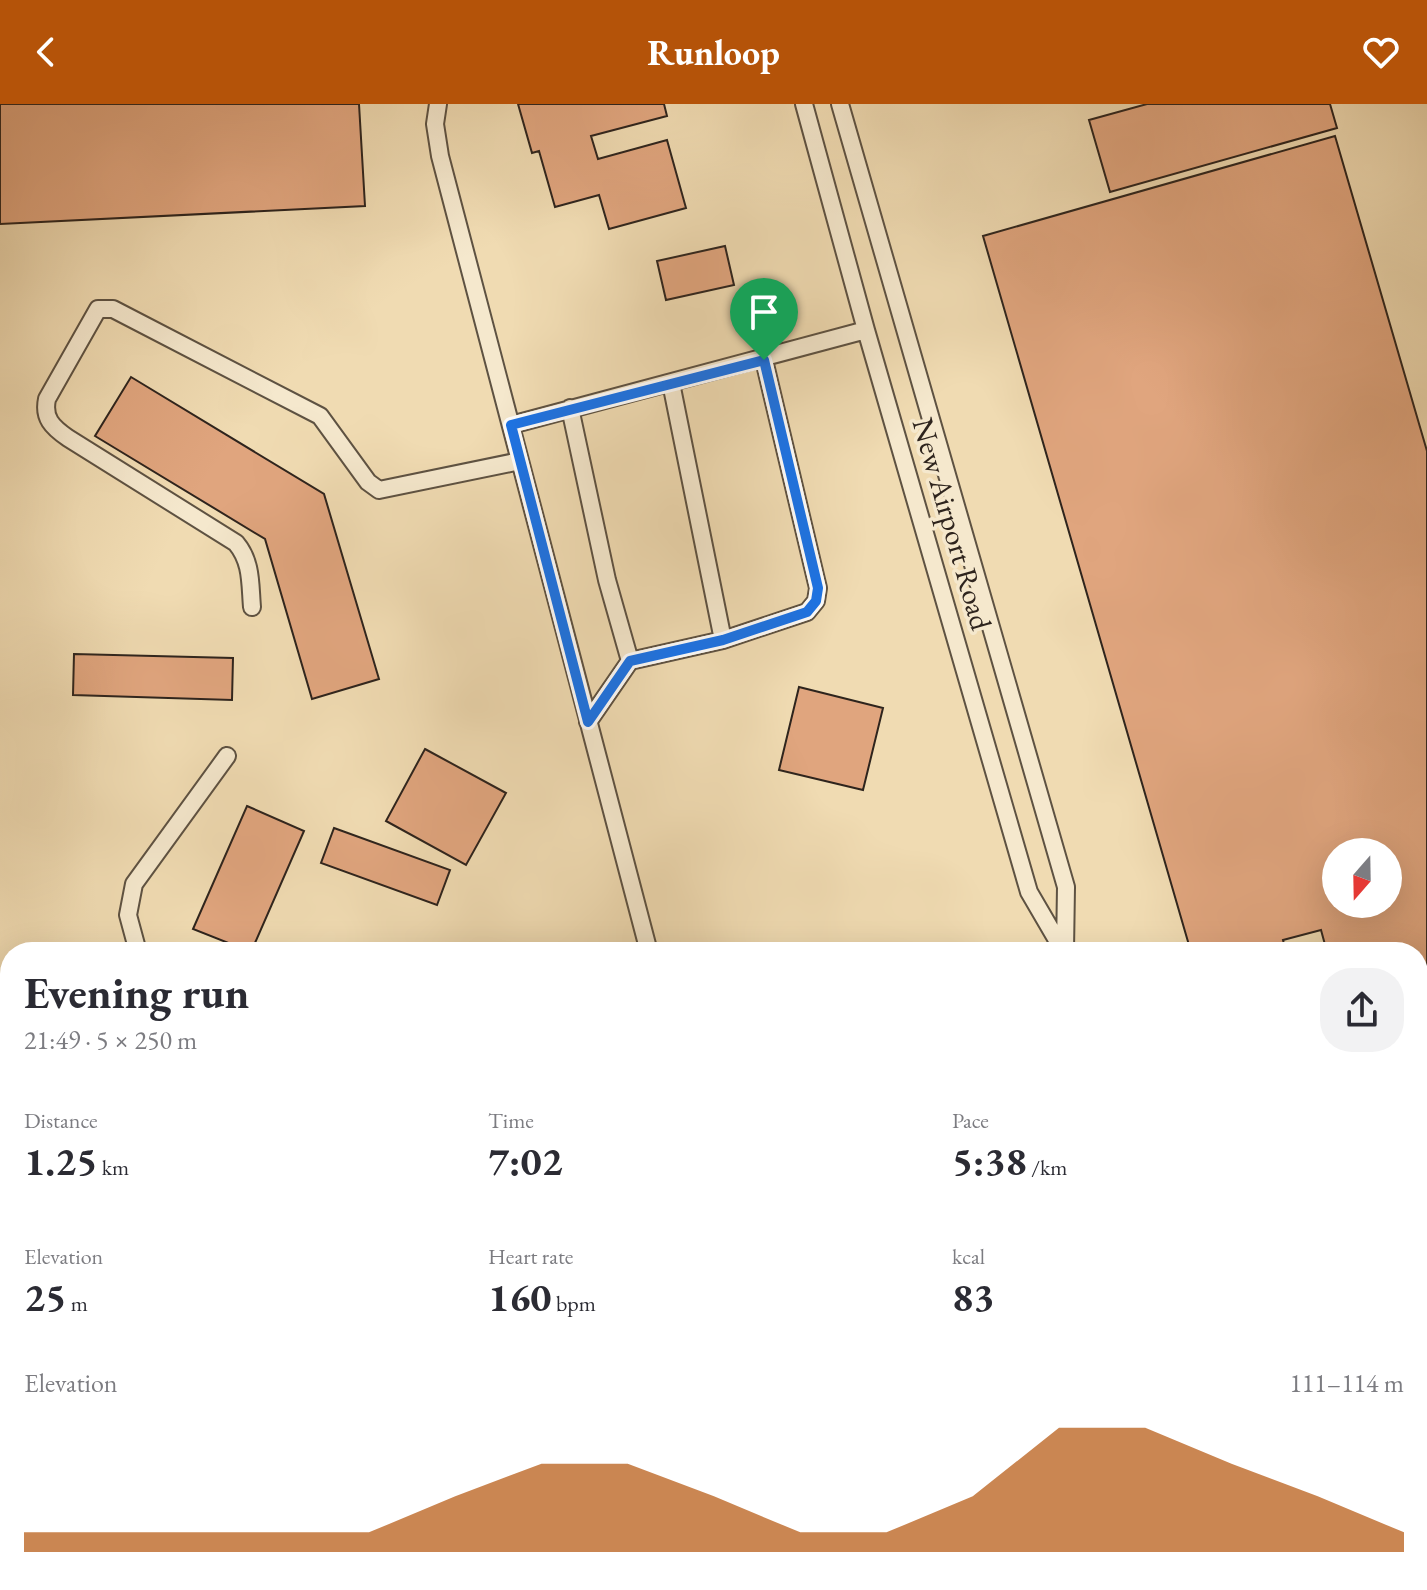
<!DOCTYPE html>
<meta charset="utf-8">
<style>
:root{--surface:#fff;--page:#f2f2f3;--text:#2b2b33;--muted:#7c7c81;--accent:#b45309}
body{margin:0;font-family:"EB Garamond",serif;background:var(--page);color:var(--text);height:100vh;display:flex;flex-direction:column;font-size:30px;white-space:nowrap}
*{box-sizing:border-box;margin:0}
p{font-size:26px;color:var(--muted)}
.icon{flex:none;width:44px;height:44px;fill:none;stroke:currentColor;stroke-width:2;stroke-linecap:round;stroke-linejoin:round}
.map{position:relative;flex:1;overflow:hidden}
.details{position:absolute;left:0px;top:838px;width:1428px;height:648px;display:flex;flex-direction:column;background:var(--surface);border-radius:32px 32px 0 0;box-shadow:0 8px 32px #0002}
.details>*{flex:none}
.needle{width:52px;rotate:200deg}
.controls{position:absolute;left:1322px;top:734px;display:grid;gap:16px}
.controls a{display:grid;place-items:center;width:80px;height:80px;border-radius:50%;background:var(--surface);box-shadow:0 8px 32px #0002;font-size:40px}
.pin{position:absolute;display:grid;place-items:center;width:68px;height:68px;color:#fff;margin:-82px -34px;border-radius:50% 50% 50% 0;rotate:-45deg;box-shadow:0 0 8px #0007}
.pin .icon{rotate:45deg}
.round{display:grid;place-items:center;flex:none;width:84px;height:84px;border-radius:32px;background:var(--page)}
.summary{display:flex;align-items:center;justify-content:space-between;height:136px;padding:0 24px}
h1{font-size:44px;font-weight:700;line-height:60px}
.stats{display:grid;grid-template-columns:repeat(3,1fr);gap:12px;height:136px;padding:8px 24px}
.stats div{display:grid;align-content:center}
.stats b{font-size:40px;font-weight:700}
.stats small{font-size:22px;font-weight:400}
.stats p{font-size:22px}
.chart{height:224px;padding:16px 24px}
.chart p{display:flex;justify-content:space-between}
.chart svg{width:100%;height:144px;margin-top:8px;fill:var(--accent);opacity:.7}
header{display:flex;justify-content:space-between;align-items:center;height:104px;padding:0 24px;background:var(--accent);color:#fff;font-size:36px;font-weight:700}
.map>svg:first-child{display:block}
.building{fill:#e0a57e;stroke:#2e241d;stroke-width:2;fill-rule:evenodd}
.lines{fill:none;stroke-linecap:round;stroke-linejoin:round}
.lane-casing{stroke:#5e5242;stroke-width:20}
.lane{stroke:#f5e8cd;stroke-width:16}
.route-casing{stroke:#fff;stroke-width:16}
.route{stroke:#1a73e8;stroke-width:10}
.labels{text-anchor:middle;stroke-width:7;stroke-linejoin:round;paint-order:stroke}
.street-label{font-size:30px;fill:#2e241d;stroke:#f5e8cd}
</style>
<header><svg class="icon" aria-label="back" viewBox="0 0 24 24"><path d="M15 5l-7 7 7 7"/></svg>Runloop<svg class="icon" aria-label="heart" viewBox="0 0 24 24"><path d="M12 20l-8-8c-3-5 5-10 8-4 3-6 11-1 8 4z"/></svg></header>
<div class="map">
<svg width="1427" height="1486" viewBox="0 0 1427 1486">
<rect width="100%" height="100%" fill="#f0dbb2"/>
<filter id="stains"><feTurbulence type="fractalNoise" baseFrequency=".0025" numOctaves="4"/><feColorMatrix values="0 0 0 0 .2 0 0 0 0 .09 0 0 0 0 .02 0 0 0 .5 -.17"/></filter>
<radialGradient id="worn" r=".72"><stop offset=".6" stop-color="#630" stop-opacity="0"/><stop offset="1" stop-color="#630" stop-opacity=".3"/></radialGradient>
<path class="building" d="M0,0H359L365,102L0,120Z
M518,0H664L667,12L591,32L598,55L667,36L686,104L609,125L599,91L555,103L539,47L532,49Z
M1147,0H1330L1337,24L1110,88L1089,16Z
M1335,32L1427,347V1010L1418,1013V848H1327L1321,826L1283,836L1286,848H1191L983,132ZM1336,748H1388V800H1336Z
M725,142L734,181L666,196L657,157Z
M131,273L324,390L379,575L312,595L265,435L95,332Z
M74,550L233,554L232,596L73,591Z
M799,583L883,604L863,686L779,666Z
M425,645L506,689L466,761L386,717Z
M247,702L304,727L251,848L193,825Z
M334,724L450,766L437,801L321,759Z
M1427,1052V1091L1418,1093V1055Z
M1427,1269V1460L1418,1463V1271Z
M933,1476H1180L1183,1486H936Z"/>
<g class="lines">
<defs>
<path id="lane" d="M438,0L435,20L440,52L649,848
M804,0L866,226L1029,788L1064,848
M840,0L1066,783L1065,846
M671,279L723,536
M570,304L607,476L630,557L723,536L807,508L816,497L818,484L764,256
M511,321L866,226
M252,503C250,480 252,458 236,439L68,334C52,323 43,314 47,295L98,205H113L320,312L368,378L379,386L520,357
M588,618L630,557
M138,848L128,811L134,780L227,652
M1418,1147L1427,1144
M1418,1183V1191
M815,1476L818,1486
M150,1486L191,1476
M267,1486L306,1476"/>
</defs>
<use href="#lane" class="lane-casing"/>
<use href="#lane" class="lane"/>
</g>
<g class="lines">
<defs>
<path id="route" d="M764,256L818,484L816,497L807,508L723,536L630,557L588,618L511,321Z"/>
</defs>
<use href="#route" class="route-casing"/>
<use href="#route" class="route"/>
</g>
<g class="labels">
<g class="street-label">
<text transform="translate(952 420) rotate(74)" y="10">New Airport Road</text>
</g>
</g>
<rect width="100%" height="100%" filter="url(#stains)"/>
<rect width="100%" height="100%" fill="url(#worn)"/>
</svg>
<div class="controls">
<a><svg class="needle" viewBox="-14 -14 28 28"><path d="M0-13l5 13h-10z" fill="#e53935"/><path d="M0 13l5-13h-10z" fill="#7c7c81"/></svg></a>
</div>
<div class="pin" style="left:764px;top:256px;background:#1e9e55"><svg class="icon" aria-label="arrive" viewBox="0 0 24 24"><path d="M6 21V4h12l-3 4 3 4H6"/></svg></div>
<section class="details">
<div class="summary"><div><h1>Evening run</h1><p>21:49 · 5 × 250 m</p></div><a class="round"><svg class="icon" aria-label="share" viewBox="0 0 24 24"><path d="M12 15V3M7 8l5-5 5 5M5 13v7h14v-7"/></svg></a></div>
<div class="stats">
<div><p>Distance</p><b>1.25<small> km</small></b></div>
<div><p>Time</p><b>7:02</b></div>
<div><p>Pace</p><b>5:38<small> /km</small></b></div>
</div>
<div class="stats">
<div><p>Elevation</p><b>25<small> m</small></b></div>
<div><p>Heart rate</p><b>160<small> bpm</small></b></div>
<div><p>kcal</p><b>83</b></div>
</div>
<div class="chart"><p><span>Elevation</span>111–114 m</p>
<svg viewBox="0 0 160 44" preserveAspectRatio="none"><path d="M0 44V38L10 38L20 38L30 38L40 38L50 27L60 17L70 17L80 27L90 38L100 38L110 27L120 6L130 6L140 17L150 27L160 38V44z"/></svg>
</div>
</section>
</div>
